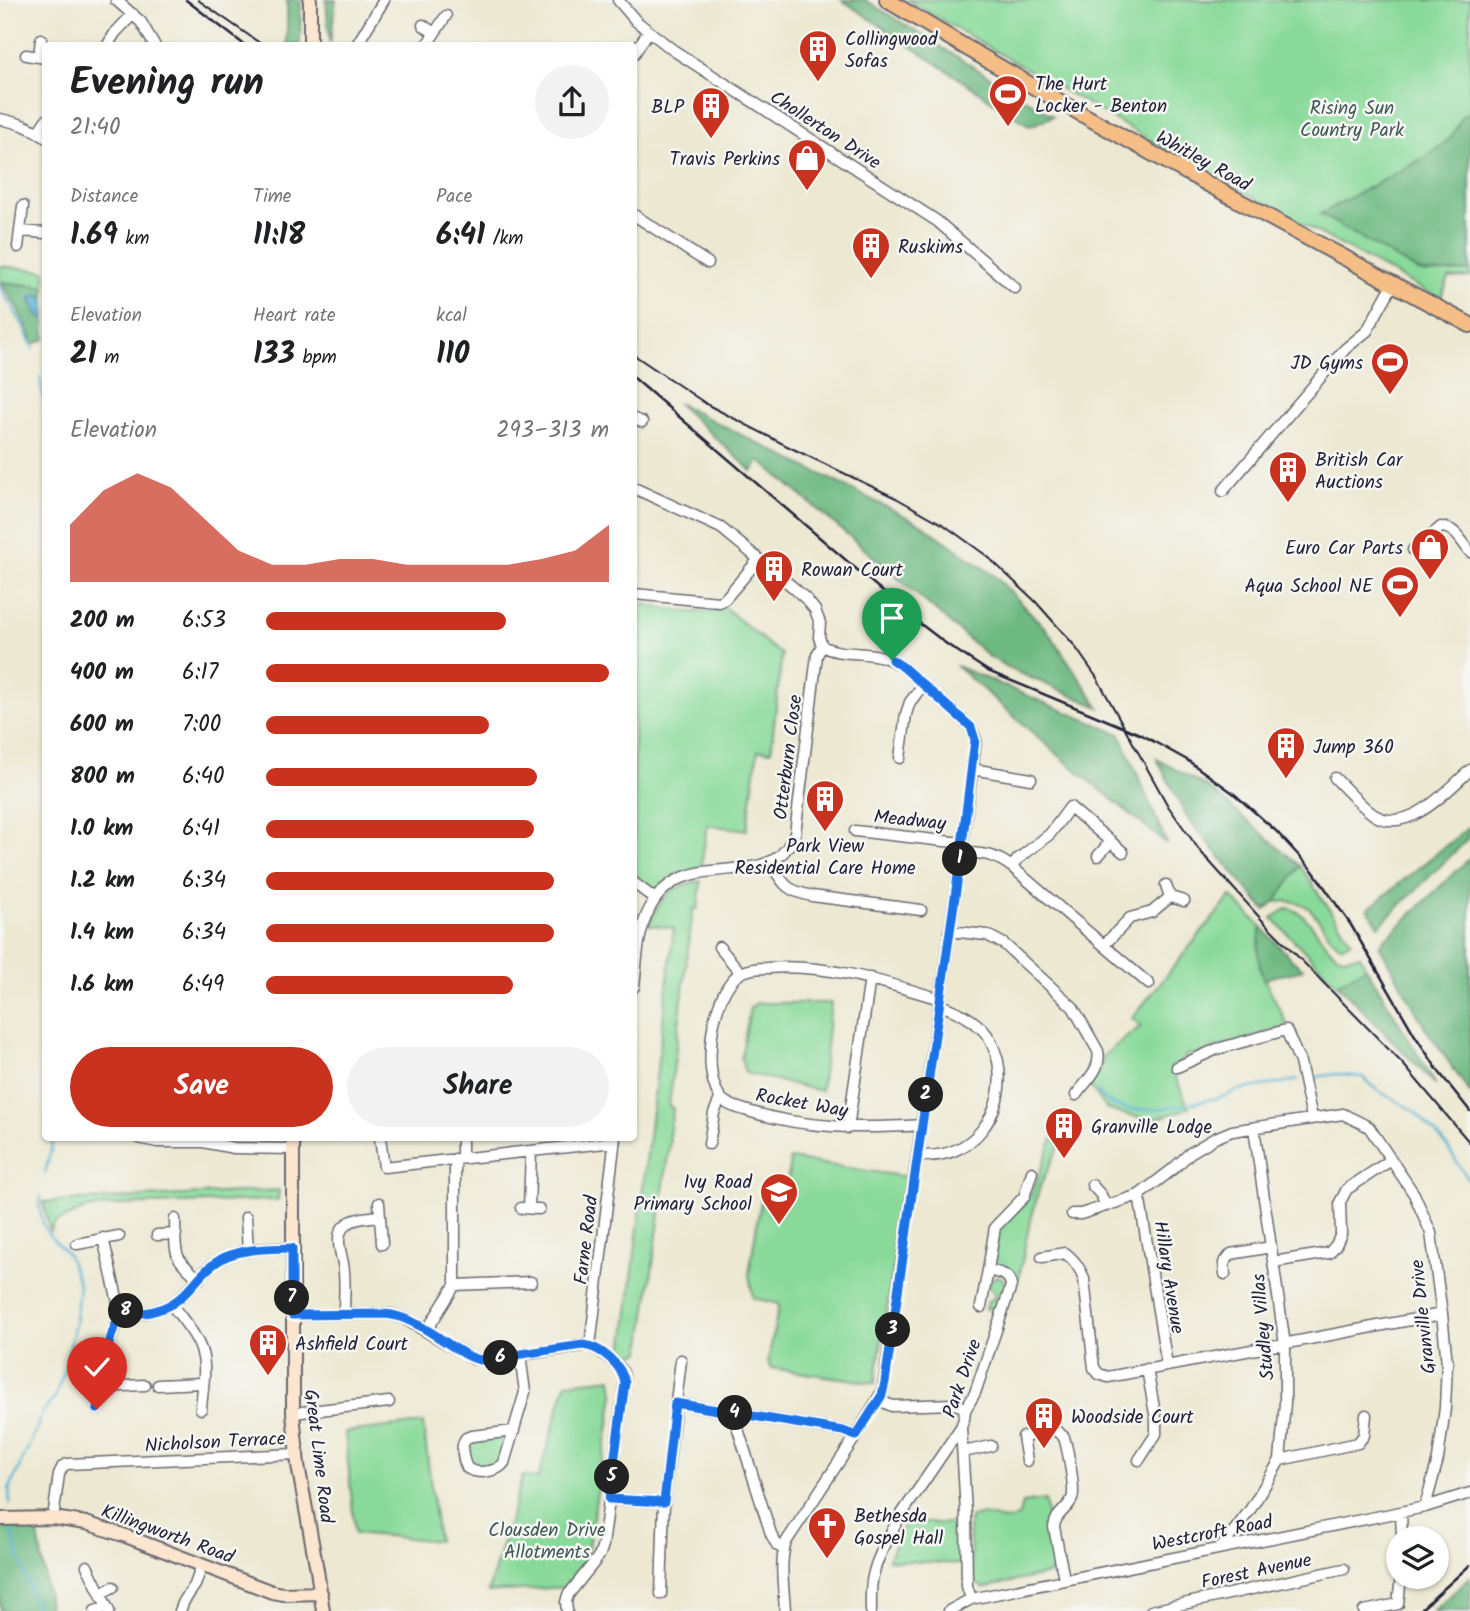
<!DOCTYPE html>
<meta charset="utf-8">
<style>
:root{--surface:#fff;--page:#f2f2f2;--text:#202124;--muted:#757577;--accent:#c8321e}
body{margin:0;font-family:Kalam,sans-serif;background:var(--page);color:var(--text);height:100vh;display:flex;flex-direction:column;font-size:26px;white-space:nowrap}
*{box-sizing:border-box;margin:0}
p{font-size:23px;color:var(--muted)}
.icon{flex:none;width:38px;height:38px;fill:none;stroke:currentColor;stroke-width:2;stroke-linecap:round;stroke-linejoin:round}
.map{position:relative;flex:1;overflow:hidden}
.details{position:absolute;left:42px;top:42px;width:595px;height:1099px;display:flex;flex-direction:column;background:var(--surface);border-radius:7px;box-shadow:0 2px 5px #0004}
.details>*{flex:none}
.fabs{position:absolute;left:1386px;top:1526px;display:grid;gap:14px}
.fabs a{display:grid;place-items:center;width:63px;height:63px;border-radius:50%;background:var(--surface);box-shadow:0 2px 5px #0004;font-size:35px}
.pin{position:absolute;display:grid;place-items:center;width:60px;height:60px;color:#fff;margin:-72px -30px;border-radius:50% 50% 50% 0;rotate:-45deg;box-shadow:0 0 7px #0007}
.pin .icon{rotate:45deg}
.km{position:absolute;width:35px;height:35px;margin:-18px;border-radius:50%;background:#222;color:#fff;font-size:19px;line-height:35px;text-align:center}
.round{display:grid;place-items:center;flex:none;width:74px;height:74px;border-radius:37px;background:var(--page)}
.headline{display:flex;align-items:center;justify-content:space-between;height:119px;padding:0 28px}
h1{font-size:38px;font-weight:700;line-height:52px}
.figures{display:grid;grid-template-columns:repeat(3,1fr);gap:10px;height:119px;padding:7px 28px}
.figures div{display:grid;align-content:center}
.figures b{font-size:30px;font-weight:700}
.figures small{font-size:19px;font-weight:400}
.figures p{font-size:19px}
.chart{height:196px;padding:14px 28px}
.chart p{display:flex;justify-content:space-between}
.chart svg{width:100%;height:126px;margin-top:7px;fill:var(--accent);opacity:.7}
.button{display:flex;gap:14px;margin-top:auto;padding:14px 28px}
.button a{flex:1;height:80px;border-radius:42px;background:var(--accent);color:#fff;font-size:28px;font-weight:700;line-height:80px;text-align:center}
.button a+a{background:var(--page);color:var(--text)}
ul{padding:0 28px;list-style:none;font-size:23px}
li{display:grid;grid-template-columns:112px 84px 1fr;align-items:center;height:52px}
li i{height:18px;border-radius:9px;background:var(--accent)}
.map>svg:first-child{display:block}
.green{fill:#89da9a;stroke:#567e6a;stroke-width:2}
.forest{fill:#6eba82;stroke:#486e5e;stroke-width:2}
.water{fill:#51b0d0;stroke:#3a6986;stroke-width:2}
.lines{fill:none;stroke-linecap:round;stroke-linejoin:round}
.stream{stroke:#51b0d0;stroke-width:2.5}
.street-casing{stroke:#696770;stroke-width:13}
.secondary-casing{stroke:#696770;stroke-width:16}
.primary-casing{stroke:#696770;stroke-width:18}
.street{stroke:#fff;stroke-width:10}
.secondary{stroke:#fbe5cf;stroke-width:12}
.primary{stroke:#f6be87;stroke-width:14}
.tram{stroke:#22223b;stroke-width:2}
.rail{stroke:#22223b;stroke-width:2.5}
.route-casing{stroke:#fff;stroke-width:14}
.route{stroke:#1a73e8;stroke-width:9}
.labels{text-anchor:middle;stroke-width:5;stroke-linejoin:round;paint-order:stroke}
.poi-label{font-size:19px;fill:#22223b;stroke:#f6f6f2;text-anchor:start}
.park-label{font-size:19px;fill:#415958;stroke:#f6f6f2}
.street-label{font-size:19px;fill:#22223b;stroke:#f6f6f2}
</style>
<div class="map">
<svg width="1470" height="1611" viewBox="0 0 1470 1611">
<rect width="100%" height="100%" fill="#f6f6f2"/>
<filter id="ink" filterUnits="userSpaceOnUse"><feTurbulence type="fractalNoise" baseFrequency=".0143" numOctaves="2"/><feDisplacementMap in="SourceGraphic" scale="14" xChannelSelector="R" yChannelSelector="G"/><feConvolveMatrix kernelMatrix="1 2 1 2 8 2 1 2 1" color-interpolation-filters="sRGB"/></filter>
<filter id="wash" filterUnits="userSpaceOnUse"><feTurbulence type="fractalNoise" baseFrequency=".00686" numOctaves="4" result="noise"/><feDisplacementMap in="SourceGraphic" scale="28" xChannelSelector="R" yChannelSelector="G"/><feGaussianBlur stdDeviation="1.57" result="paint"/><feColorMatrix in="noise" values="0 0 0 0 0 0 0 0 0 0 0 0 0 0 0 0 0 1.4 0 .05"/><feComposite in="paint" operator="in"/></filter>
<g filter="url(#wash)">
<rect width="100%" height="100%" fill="#ece8d1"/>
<path class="green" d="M907,0H1470V277L1449,278L1440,299L1169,151Z
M0,266L45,271V287L0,282Z
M634,602C665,608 693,618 724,607L774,649L782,654L771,751L758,750L747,830L707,825L701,868L681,872L657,889L649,890L634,879Z
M1300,866L1351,941C1348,943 1344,946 1341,945C1330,943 1319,914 1307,907C1297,900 1286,901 1274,902Z
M701,881L698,909H693L669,1106L673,1108L669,1135L670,1140L641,1352L630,1355L622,1361L674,928L649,925C662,896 669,886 701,881Z
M1231,896L1262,928L1260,931L1261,972L1288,1026L1194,1055L1189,1054L1185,1056V1060L1171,1067L1189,1108L1162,1117L1149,1119L1118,1113L1106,1108L1090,1086L1101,1067L1104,1055L1141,1026L1132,1018Z
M1288,908C1314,914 1323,953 1343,957C1348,958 1354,957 1360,955L1366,967L1337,984L1272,918Z
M757,1003H831L821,1091L745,1073L741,1058L750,1008Z
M1055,1133L1060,1136L1056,1142L1060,1144L1040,1186L1027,1235L1019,1278C1011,1280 997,1271 993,1264L999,1228L1030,1197Z
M790,1159L908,1177L875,1383L771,1368L768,1361L779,1304L753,1298L749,1274L762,1193L771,1194L787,1185Z
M279,1190L278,1200L120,1205L85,1209L56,1222L50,1231L43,1202Z
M996,1276L1002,1278L1006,1283L997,1309L992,1308L986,1309L988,1301L994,1298L995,1293L989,1287V1282Z
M612,1378L614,1395L586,1558L566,1587L488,1592L523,1476L538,1479L566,1383Z
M423,1423L438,1541L355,1533L345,1432Z
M504,1436L507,1440L499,1465L475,1469L467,1462V1442L469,1441Z
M1045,1500L1055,1568L1052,1573L984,1588L974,1582L972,1576L969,1521L971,1517C990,1510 1003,1527 1019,1516L1022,1503Z
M904,1523H962L960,1564L888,1560Z"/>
<path class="forest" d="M287,0H301L300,45H287Z
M326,0H336L330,45Z
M842,0H865L1053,116L1030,126Z
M1470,113V271L1425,273L1418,271L1320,214L1424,158L1451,138L1462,116Z
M0,282L45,287V339L34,344C25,321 15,301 0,282Z
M677,403L921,524L996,577L1047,630L1099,707L1015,671L988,656L855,541L760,461L752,471Z
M956,666L1120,734L1167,844L1070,765Z
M1157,759L1209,788L1300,866L1276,901L1265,910L1188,819Z
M1470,826V832L1466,841L1379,926L1368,909Z
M1470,858V1093L1426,1029L1379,945Z
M1262,928L1294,962L1303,969C1291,976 1276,973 1264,980C1257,965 1257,944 1262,928Z
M1366,967L1436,1085L1337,984Z
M19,1525L37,1526L50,1611H0V1527Z
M1470,1577V1611H1434Z"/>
<path class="water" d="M36,296L45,297V320L37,314L30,298Z"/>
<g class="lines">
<path class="stream" d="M0,287L23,325L33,349
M40,377L46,415
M1310,1078L1336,1074L1363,1077L1377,1090L1413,1110L1444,1142L1470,1182
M1098,1092C1119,1126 1194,1102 1226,1096L1238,1090L1298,1080
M45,1173L54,1138
M10,1503L9,1490L37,1428L40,1416L55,1397L65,1369L75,1324L79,1285L68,1255L49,1235L43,1224L39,1204L41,1196
M12,1525L15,1544L37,1611"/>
</g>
</g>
<g filter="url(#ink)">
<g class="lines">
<defs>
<path id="street" d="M116,0L141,22L155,46
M618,0L636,21L673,50L937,221L1015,288
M423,25L434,33
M107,46L115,33L133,14
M356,46L384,0
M426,46L446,16
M634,54L648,32
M26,55L46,58
M39,56L41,39
M0,119C18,123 32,127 46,138
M38,132L46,120
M634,215L708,263
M20,231L46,233
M18,247L23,206
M634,419L642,422
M634,488L721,528L794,588L807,600L815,610L820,623L819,637L822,646
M1223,491L1345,349L1367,331L1393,284
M1413,550L1441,527C1455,527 1462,542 1470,552
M634,594L719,602L725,599L759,559
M900,758L906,714L910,702L923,685
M972,769L1031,779
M1335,778C1345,788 1365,810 1376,816C1409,834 1448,790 1470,770
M855,831L962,843
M961,852C984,854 993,853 1012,867L1149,984
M1098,856L1111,841
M770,862C784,885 785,890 812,896L921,910
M1012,867L1018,859L1050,834L1070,807L1123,852
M634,883L655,899
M1166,885L1170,897L1184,901
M949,931L987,935L1004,944L1073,1007L1098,1051C1102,1069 1086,1081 1076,1095
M1104,945L1130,918L1152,912L1170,897
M719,947L741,973
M634,987C637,961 637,932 650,908C670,869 707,872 744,868C755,867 765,865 775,859C785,853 790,844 795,834L817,655L822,646
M1177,1067L1217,1049L1286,1030L1300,1062L1312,1118
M922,1125C861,1129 806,1129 748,1111C738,1108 725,1105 720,1097C708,1079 710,1054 712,1034C714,1016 724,982 741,973C748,969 759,968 767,968C826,963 884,982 940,999
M848,1128L870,978
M139,1138L157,1142H203L234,1148L293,1149
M380,1138L384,1167L614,1142
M462,1138V1158
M709,1144L714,1113L720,1099
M918,1155C972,1162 1008,1112 998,1061C995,1050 990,1036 981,1028C969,1016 955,1010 939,1005
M1092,1185L1101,1195L1106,1206
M1139,1195L1167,1365
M379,1203L382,1244
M521,1208L539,1209
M529,1208L531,1151
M1072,1214H1081L1139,1195L1173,1169L1190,1153L1215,1138L1232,1131L1343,1114L1369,1127L1414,1194L1431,1233L1442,1314L1447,1363L1445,1408L1438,1459L1425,1507
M246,1217L248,1251
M175,1219C176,1254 171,1255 199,1279
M157,1235L176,1234
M103,1238L118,1302C125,1312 133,1315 145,1313C191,1305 190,1276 223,1258C243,1248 270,1248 292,1248
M77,1244L119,1236
M1042,1257L1065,1253C1074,1259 1081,1270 1084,1279L1094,1368L1099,1374L1108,1377L1442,1314
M1273,1262L1329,1253L1336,1245L1341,1234L1340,1202L1347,1189L1391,1160
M1225,1274L1224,1263L1231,1254L1271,1247
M455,1285L531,1282
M172,1305C182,1319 197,1335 202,1353C207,1370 202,1391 201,1409
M981,1307L988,1270
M344,1314C344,1297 346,1280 343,1264C342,1257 339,1249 339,1242C338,1218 363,1218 380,1216
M292,1315L390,1314L403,1318L474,1359L486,1360L587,1345C598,1349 615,1361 622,1371C625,1377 625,1383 624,1389L603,1545L600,1554L596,1560L568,1595L566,1602L567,1611
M427,1330L455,1285V1159
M590,1346L615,1138
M158,1385L202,1383
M100,1387L145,1385
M879,1400L892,1406L954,1404L961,1406L965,1410
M675,1403L843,1431L856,1436
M97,1409C101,1385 109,1327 124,1310
M293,1413L389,1402
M733,1413L771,1534L777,1545L784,1550
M514,1431L472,1436L466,1438C460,1446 463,1460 467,1468C477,1475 497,1472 504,1463L525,1392L520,1355
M963,1452L991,1446
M1139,1460L1156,1434V1419L1147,1369
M1280,1460L1358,1443L1364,1435L1366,1415
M1027,1461L1023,1437L1055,1430L1064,1437C1067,1447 1076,1490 1072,1499C1067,1510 1055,1514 1054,1527L1064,1579
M609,1499L664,1502
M1401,1512L1402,1538
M53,1518L59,1474L63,1466L67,1464L297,1454
M1221,1548L1250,1510L1280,1460L1285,1403V1345L1254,1128
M87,1566L109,1611
M101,1593L113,1587
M661,1594L664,1502L681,1360
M971,1599L967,1586L966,1513L961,1427L964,1419L965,1410L975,1393L1011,1286C1010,1273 999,1273 988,1270L995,1227L1024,1197L1032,1172
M95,1611L107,1607
M180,1611L184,1601L195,1585L202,1565
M785,1611C784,1589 779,1563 786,1542L856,1436L883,1390L959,869L976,740L971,727L903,667C896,663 890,659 883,657C863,651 840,656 822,646
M871,1611C871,1599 870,1588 873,1576C877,1556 890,1536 899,1518L961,1427
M949,1611L971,1599L1425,1507L1470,1493
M1151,1611L1344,1569
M1364,1611L1398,1604L1401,1577"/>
<path id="secondary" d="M310,46V0
M293,1138V1413L298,1465L317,1570L323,1611
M0,1519L53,1518L86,1523L123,1535L272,1592L283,1594L321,1593"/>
<path id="primary" d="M887,0C1077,116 1274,220 1470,325"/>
</defs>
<use href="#street" class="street-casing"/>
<use href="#secondary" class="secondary-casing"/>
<use href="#primary" class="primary-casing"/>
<use href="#street" class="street"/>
<use href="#secondary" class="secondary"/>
<use href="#primary" class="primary"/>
<path class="tram" d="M198,0L264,46
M634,355L708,405L787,446L896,498L944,525L987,556L1035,601L1074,645L1097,678L1168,806L1200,851L1261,919L1403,1064L1470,1143"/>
<path class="rail" d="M186,0L246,46
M634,378L918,622L948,645L988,671L1142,735L1187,760L1233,793L1276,831L1313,871L1351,925L1414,1034L1439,1072L1470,1111
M1419,1611L1470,1565"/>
</g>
</g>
<g class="lines" filter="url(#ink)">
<defs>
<path id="route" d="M97,1409C101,1385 108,1327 124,1310C133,1314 140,1314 150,1312C191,1303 192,1275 223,1258C243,1248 269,1249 292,1248V1315L384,1314C409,1315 434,1335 455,1348C463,1353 470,1358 480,1360L583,1345C601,1347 622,1365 625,1383L609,1499L664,1502L675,1403L843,1431L856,1436L882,1395L885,1382L959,869L975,740L971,727L903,667L892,660"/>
</defs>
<use href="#route" class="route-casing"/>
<use href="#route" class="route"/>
</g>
<defs>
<symbol id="building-pin" viewBox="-11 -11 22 30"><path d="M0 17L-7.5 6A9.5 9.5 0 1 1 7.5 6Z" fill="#c8321e" stroke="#f6f6f2"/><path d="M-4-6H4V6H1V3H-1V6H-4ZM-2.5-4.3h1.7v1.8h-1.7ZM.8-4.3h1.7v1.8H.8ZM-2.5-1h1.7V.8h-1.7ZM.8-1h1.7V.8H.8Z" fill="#fff"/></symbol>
<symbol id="stadium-pin" viewBox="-11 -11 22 30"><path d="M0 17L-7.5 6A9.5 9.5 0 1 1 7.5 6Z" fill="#c8321e" stroke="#f6f6f2"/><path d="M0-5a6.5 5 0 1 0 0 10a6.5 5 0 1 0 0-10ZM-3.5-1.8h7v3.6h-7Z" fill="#fff"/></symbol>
<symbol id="shop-pin" viewBox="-11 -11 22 30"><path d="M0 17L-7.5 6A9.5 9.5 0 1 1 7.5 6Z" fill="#c8321e" stroke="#f6f6f2"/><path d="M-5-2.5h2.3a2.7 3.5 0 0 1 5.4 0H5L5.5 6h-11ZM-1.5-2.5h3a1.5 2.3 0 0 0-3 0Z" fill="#fff"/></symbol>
<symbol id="school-pin" viewBox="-11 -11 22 30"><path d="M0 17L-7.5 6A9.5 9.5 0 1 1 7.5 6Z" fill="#c8321e" stroke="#f6f6f2"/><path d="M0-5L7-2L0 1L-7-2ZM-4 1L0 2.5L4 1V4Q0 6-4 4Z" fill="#fff"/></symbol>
<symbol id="church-pin" viewBox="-11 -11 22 30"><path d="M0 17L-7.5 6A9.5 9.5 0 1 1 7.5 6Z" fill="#c8321e" stroke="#f6f6f2"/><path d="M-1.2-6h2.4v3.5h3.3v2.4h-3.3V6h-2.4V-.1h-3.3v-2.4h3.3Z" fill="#fff"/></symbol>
</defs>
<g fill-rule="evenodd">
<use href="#building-pin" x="796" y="27" width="44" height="60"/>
<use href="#stadium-pin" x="986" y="72" width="44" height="60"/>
<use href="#building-pin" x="689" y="84" width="44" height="60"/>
<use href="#shop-pin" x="785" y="136" width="44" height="60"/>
<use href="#building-pin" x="849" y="224" width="44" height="60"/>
<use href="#stadium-pin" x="1368" y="340" width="44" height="60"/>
<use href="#building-pin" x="1266" y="448" width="44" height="60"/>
<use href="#shop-pin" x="1408" y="525" width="44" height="60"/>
<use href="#building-pin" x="752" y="547" width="44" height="60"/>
<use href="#stadium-pin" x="1378" y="563" width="44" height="60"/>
<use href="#building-pin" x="1264" y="724" width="44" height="60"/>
<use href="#building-pin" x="803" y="777" width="44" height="60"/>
<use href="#building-pin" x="1042" y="1104" width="44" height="60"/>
<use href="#school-pin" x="757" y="1170" width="44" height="60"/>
<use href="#building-pin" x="246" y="1321" width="44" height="60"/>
<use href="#building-pin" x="1022" y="1394" width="44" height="60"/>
<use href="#church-pin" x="805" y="1504" width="44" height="60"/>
</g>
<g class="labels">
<g class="poi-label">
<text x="845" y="45">Collingwood<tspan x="845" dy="22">Sofas</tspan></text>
<text x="1035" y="90">The Hurt<tspan x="1035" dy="22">Locker - Benton</tspan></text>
<text x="684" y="113" text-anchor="end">BLP</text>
<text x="780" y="165" text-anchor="end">Travis Perkins</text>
<text x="898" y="253">Ruskims</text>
<text x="1363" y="369" text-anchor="end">JD Gyms</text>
<text x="1315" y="466">British Car<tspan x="1315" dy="22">Auctions</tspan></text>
<text x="1403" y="554" text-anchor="end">Euro Car Parts</text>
<text x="801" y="576">Rowan Court</text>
<text x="1373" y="592" text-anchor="end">Aqua School NE</text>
<text x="1313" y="753">Jump 360</text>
<text x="825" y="852" text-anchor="middle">Park View<tspan x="825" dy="22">Residential Care Home</tspan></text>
<text x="1091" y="1133">Granville Lodge</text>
<text x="752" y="1188" text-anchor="end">Ivy Road<tspan x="752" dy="22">Primary School</tspan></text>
<text x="295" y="1350">Ashfield Court</text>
<text x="1071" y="1423">Woodside Court</text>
<text x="854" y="1522">Bethesda<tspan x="854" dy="22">Gospel Hall</tspan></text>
</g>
<g class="park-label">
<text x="1352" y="114">Rising Sun<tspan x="1352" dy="22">Country Park</tspan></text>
<text x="547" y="1536">Clousden Drive<tspan x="547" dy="22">Allotments</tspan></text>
</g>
<g class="street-label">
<text transform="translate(826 129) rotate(33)" y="7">Chollerton Drive</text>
<text transform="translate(1204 160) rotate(29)" y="7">Whitley Road</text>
<text transform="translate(787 757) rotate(-83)" y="7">Otterburn Close</text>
<text transform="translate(910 819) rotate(6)" y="7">Meadway</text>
<text transform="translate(802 1102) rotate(10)" y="7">Rocket Way</text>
<text transform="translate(585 1240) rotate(-83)" y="7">Farne Road</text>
<text transform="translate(1170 1277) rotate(81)" y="7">Hillary Avenue</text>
<text transform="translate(1422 1317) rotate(-96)" y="7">Granville Drive</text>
<text transform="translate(1262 1327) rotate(-95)" y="7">Studley Villas</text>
<text transform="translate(961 1378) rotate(-71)" y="7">Park Drive</text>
<text transform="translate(215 1441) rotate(-3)" y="7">Nicholson Terrace</text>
<text transform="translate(320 1456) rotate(83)" y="7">Great Lime Road</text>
<text transform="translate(1212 1532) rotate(-11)" y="7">Westcroft Road</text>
<text transform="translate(168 1533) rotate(20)" y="7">Killingworth Road</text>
<text transform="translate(1256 1570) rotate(-12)" y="7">Forest Avenue</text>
</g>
</g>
</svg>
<div class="fabs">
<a><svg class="icon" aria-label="layers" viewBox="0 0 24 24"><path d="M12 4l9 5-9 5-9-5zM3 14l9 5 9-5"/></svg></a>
</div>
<div class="pin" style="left:892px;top:660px;background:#1e9e55"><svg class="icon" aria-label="arrive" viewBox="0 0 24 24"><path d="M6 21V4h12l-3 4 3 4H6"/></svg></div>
<div class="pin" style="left:97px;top:1409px;background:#d93025"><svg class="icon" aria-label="check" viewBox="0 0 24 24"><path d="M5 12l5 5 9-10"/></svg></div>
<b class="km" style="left:960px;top:859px">1</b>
<b class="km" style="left:926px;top:1095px">2</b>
<b class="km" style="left:893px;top:1330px">3</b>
<b class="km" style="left:735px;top:1413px">4</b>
<b class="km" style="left:612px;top:1477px">5</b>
<b class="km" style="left:501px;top:1358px">6</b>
<b class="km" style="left:292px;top:1298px">7</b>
<b class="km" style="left:126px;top:1311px">8</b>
<section class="details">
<div class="headline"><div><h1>Evening run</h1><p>21:40</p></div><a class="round"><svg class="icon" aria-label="share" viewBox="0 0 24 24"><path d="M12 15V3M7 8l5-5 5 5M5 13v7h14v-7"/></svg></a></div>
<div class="figures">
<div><p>Distance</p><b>1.69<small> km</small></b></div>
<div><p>Time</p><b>11:18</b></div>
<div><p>Pace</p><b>6:41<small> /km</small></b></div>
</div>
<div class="figures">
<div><p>Elevation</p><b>21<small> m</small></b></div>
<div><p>Heart rate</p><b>133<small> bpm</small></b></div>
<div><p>kcal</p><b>110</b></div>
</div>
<div class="chart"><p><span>Elevation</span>293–313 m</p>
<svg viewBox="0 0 160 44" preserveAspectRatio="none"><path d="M0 44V24L10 12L20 6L30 11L40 22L50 33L60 38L70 38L80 36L90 36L100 38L110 38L120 38L130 38L140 36L150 33L160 24V44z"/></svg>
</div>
<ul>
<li><b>200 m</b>6:53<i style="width:70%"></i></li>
<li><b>400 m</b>6:17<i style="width:100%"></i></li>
<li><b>600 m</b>7:00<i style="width:65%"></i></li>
<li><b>800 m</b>6:40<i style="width:79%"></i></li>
<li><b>1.0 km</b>6:41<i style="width:78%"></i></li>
<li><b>1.2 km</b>6:34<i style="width:84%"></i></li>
<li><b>1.4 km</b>6:34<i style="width:84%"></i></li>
<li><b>1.6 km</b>6:49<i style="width:72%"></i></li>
</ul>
<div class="button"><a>Save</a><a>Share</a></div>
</section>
</div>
